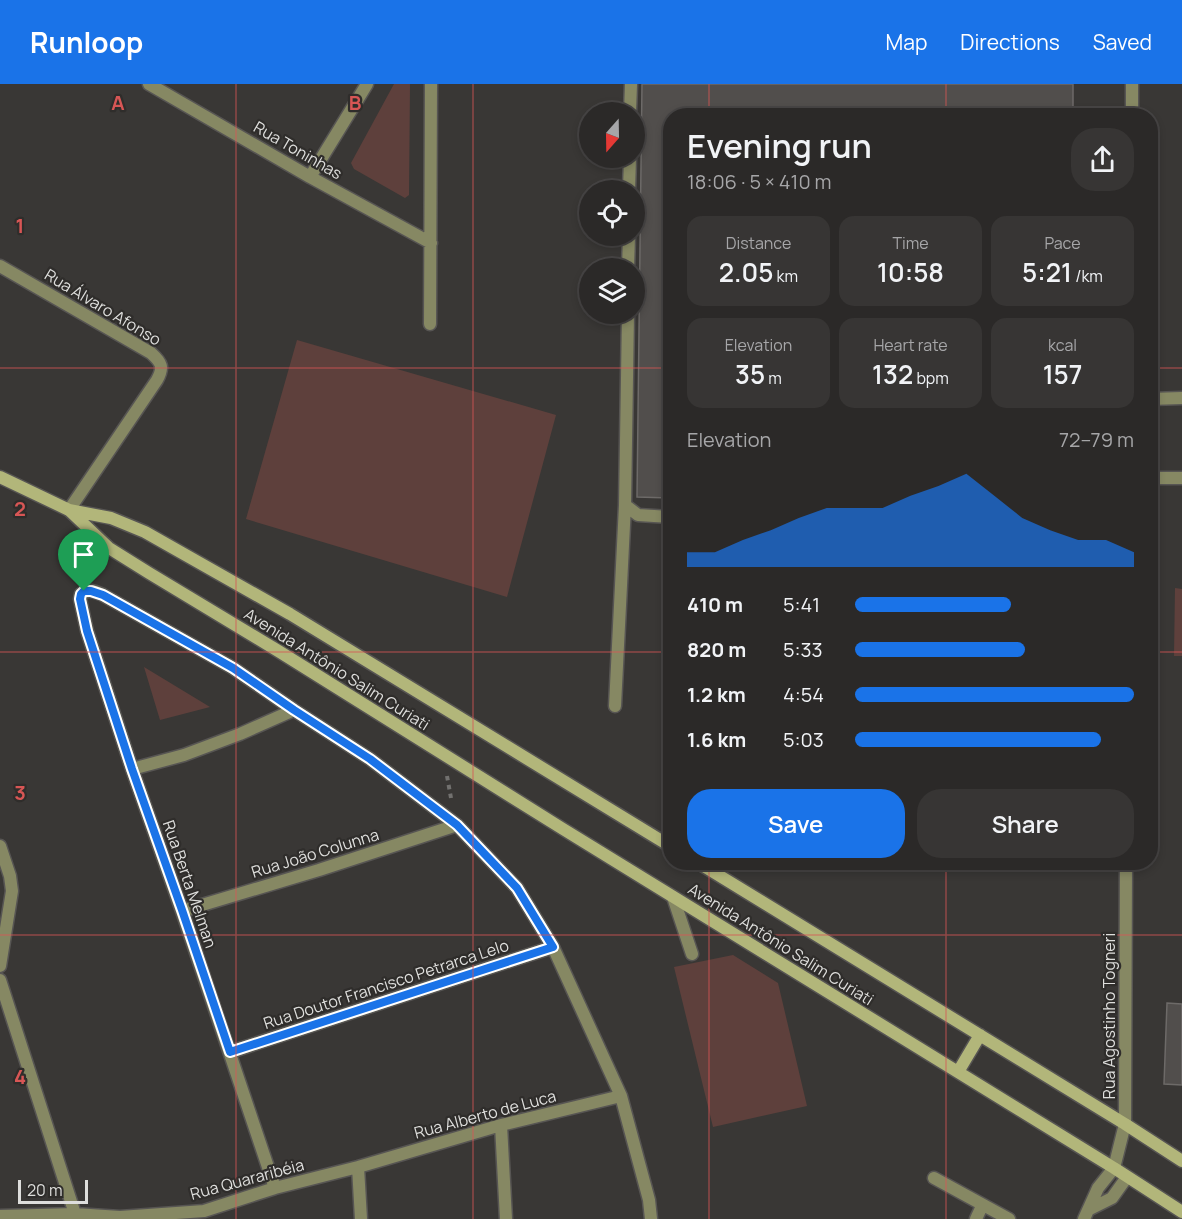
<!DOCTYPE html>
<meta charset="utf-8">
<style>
:root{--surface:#2b2928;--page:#373534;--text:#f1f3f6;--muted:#a6a6a8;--line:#474545;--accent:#1a73e8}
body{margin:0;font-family:Manrope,sans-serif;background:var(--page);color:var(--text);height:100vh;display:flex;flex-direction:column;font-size:22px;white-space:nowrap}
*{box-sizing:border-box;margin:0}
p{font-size:20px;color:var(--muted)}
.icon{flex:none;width:33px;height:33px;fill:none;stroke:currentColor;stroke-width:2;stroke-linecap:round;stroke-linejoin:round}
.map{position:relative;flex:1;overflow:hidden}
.panel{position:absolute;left:663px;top:24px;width:495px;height:762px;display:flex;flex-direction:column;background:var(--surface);border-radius:24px;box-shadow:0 3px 9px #0003,0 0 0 2px var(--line)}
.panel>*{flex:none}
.needle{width:39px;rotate:200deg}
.buttons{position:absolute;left:579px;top:18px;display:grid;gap:12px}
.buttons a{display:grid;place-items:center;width:66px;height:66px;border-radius:50%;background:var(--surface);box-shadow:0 3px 9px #0003,0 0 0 2px var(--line);font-size:30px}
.scale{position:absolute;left:18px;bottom:15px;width:70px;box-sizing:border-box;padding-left:6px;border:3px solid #dededc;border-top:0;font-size:16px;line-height:21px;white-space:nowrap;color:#dededc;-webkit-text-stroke:4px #2f2d2b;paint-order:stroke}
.pin{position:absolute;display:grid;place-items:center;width:51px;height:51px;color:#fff;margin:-62px -26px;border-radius:50% 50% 50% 0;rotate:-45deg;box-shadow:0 0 6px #0007}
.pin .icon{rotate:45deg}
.round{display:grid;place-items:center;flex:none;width:63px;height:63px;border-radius:24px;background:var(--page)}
.overview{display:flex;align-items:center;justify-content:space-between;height:102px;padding:0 24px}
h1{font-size:33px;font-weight:600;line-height:45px}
.stats{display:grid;grid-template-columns:repeat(3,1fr);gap:9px;height:102px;padding:6px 24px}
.stats div{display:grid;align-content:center;border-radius:15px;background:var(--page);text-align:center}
.stats b{font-size:26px;font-weight:600}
.stats small{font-size:16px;font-weight:400}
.stats p{font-size:16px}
.chart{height:168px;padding:12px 24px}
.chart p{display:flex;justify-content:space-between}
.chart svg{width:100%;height:108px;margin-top:6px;fill:var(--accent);opacity:.7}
.action{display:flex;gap:12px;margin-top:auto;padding:12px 24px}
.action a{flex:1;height:69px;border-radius:24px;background:var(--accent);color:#fff;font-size:24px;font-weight:600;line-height:69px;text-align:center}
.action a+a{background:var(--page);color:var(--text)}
ul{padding:0 24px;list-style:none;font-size:20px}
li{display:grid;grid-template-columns:96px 72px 1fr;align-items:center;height:45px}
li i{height:15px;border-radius:8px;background:var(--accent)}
header{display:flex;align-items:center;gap:36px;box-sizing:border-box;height:84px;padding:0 30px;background:var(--accent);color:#fff}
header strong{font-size:28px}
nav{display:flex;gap:33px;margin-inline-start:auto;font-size:21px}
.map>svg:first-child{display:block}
.green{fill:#5e403c}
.building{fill:#514e4c;stroke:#6d6a68;stroke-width:1.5}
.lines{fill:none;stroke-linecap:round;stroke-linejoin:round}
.lane-casing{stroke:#575553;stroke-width:15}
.street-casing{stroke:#575553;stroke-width:15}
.secondary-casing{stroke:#575553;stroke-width:15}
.path{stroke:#72716f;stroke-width:4;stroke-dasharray:4.5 4.5;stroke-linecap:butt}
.lane{stroke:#868863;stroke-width:12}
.street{stroke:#868863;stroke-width:12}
.secondary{stroke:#b2b67a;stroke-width:12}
.route-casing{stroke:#fff;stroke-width:12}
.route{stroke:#1a73e8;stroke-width:8}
.grid{fill:none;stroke:#d85655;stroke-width:1.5;stroke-opacity:0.55}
.labels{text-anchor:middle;stroke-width:4.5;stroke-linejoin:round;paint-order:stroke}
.street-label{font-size:16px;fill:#dededc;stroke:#2f2d2b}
.grid-label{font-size:20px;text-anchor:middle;font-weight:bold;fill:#d85655;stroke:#2f2d2b;stroke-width:4.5;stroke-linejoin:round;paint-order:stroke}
</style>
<header>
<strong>Runloop</strong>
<nav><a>Map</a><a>Directions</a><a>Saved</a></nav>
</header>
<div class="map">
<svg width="1182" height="1135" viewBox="0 0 1182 1135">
<rect width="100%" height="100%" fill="#393735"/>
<path class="green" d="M394,0H410L409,111L405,114L354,85L351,79Z
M297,256L556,331L507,513L246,435Z
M1175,504L1182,505V572H1174Z
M144,583L210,623L160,636Z
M733,871L778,899L807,1022L713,1043L674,883Z"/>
<path class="building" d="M642,0H1073V32H670V414L637,413Z
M1167,919L1182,920V1001L1164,1000Z"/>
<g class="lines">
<defs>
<path id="lane" d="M630,28L631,0
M629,106L630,74
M628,184L629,152
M628,230L625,421L638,431L670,433
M1150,315L1182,314
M1150,394H1182
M615,622L625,421
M673,813L692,870
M934,1094L1009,1135
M1088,1126L1112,1114L1127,1093
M976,1135L982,1122
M1084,1135L1098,1104L1114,1084"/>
<path id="street" d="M149,0L310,93L431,159
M1132,32V0
M310,93L367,0
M0,182L151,269C162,279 164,283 157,296L69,426
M430,240L431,0
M132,685L184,671L240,650L294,626
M0,762L10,792L12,807L0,882
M182,827L319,786L457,741
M0,896L75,1130
M230,968L553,863
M501,1041L506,1135
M358,1083L361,1135
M1114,1084L1125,1040L1126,778
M275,1104L182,827L132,685L87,547L80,515L81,510C88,504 96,508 103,511L233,584L294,626L370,675L457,741L517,804L553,863L621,1012L649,1116L651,1135
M0,1132L75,1130L120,1133L204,1127L275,1104L358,1083L501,1041L621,1012"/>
<path id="secondary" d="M0,393L69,426L111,434L145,448L290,530L670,762
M69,426L109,464L149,489L280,568L563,745L1114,1084L1182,1128
M697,778L1125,1040L1182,1077
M958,988L980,951"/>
</defs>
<use href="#lane" class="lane-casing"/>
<use href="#street" class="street-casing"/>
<use href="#secondary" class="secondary-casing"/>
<path class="path" d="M447,692L451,714"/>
<use href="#lane" class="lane"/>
<use href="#street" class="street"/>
<use href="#secondary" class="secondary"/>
</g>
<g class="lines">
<defs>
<path id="route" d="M84,507H91L103,511L233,584L294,626L370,675L457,741L517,804L553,863L230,968L182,826L132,685L87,547L80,515L81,510Z"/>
</defs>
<use href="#route" class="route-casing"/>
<use href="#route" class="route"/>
</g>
<path class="grid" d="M236,0V1135M473,0V1135M709,0V32M946,0V32M0,284H670M1150,284H1182M0,568H670M1150,568H1182M709,778V1135M946,778V1135M0,851H1182"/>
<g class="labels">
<g class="street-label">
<text transform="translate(298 66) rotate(30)" y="6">Rua Toninhas</text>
<text transform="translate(103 223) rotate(31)" y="6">Rua Álvaro Afonso</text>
<text transform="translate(337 585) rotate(32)" y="6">Avenida Antônio Salim Curiati</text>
<text transform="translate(315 769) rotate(-17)" y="6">Rua João Colunna</text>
<text transform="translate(190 800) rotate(71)" y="6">Rua Berta Melman</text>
<text transform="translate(781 860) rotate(32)" y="6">Avenida Antônio Salim Curiati</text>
<text transform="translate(386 900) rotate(-18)" y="6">Rua Doutor Francisco Petrarca Lelo</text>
<text transform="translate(1109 932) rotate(-90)" y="6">Rua Agostinho Togneri</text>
<text transform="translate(485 1030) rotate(-15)" y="6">Rua Alberto de Luca</text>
<text transform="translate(247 1095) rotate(-15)" y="6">Rua Quararibéia</text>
</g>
</g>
<g class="grid-label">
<text x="118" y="26">A</text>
<text x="355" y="26">B</text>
<text x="20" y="149">1</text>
<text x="20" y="432">2</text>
<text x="20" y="716">3</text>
<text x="20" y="1000">4</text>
</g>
</svg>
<div class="buttons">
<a><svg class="needle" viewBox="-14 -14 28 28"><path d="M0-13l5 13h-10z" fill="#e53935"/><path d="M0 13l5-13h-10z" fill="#a6a6a8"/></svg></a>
<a><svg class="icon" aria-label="locate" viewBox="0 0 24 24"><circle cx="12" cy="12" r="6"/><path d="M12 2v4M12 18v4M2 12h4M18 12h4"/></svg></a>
<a><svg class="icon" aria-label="layers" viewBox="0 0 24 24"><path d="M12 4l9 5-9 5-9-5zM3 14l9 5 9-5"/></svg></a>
</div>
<div class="scale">20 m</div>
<div class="pin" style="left:84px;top:507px;background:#1e9e55"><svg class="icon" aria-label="arrive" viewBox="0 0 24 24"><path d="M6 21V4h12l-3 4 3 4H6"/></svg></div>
<section class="panel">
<div class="overview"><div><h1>Evening run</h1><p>18:06 · 5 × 410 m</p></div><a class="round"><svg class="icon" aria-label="share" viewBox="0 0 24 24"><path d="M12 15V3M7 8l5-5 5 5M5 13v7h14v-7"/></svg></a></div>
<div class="stats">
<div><p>Distance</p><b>2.05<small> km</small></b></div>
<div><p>Time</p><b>10:58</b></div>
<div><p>Pace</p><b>5:21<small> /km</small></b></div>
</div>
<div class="stats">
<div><p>Elevation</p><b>35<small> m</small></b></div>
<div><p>Heart rate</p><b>132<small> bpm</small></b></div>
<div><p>kcal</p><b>157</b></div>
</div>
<div class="chart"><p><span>Elevation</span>72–79 m</p>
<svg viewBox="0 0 160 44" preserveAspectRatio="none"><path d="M0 44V38L10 38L20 33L30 29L40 24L50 20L60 20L70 20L80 15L90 11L100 6L110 15L120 24L130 29L140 33L150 33L160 38V44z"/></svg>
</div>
<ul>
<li><b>410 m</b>5:41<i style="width:56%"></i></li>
<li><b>820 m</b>5:33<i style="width:61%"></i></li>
<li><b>1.2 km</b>4:54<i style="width:100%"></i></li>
<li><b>1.6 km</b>5:03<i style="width:88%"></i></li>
</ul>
<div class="action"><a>Save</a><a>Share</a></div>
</section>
</div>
